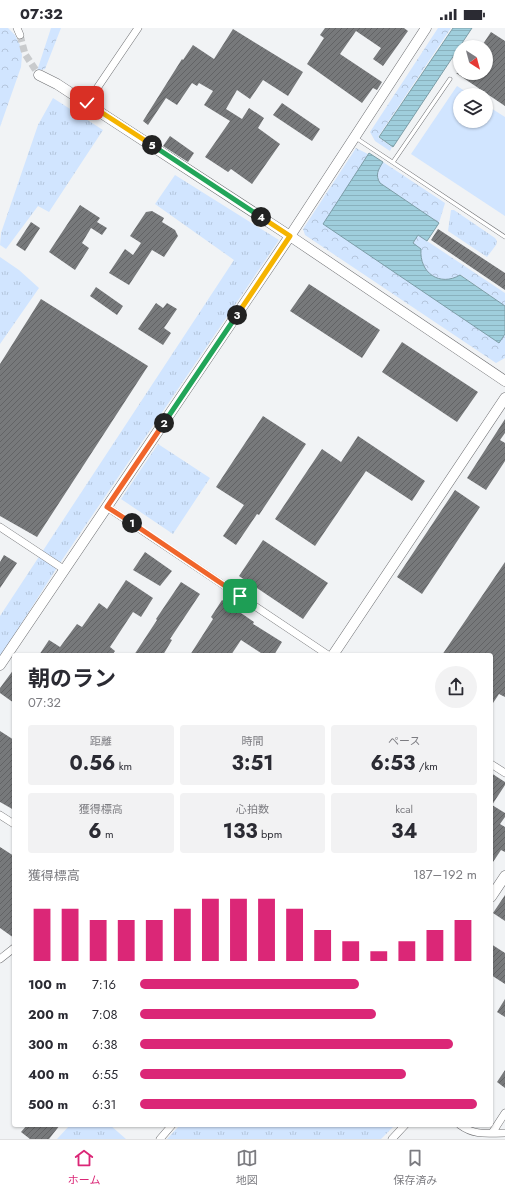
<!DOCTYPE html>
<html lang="ja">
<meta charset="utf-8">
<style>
:root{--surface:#fff;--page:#f2f2f3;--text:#2b2b33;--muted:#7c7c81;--line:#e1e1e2;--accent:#db2777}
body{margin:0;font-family:Jost,"Noto Sans JP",sans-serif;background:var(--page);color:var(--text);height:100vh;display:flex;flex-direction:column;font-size:15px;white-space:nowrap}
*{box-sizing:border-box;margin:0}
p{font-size:13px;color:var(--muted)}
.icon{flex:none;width:22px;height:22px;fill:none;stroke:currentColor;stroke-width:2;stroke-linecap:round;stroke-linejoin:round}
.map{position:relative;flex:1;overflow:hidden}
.side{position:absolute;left:12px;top:625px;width:481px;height:474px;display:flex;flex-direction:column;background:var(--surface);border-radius:4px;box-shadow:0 1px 3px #0004}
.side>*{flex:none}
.needle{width:26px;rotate:144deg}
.tools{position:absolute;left:453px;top:12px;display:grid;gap:8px}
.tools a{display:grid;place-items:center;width:40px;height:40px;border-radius:50%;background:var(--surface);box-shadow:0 1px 3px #0004;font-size:20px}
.pin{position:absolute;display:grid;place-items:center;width:34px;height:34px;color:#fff;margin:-17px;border-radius:8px;box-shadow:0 2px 6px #0006}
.km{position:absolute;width:20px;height:20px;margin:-10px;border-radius:50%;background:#222;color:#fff;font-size:11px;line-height:20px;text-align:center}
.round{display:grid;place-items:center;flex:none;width:42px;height:42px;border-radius:21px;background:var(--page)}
.headline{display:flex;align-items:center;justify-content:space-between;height:68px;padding:0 16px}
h1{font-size:22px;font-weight:700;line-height:30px}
.stats{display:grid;grid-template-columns:repeat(3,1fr);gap:6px;height:68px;padding:4px 16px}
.stats div{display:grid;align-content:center;border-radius:4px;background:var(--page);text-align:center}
.stats b{font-size:20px;font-weight:700}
.stats small{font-size:11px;font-weight:400}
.stats p{font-size:11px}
.chart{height:112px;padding:8px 16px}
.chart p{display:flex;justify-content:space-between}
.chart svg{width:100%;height:72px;margin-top:4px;stroke:var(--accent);stroke-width:6}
ul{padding:0 16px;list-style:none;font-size:13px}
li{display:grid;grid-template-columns:64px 48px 1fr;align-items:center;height:30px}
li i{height:10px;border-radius:5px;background:var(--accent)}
.status{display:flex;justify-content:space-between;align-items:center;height:28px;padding:0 20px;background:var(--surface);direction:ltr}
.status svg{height:11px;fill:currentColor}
.menu{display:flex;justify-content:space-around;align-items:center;height:56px;border-top:1px solid var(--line);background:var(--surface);font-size:11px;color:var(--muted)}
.menu a{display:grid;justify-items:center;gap:2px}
.menu .selected{color:var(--accent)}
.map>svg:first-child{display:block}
.grass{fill:url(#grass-tufts)}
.forest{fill:url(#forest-crowns)}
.pitch{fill:#d1e5ff}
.water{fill:url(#water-rules);stroke:#7c9da7}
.building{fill:url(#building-hatch)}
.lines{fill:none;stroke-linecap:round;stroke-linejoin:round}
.street-tunnel{stroke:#c9cbcd;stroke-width:7;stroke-dasharray:7 3.5;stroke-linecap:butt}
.lane-casing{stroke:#6d6e71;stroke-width:4.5}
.street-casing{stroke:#6d6e71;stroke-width:8}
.secondary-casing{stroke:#6d6e71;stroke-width:11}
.lane{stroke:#fff;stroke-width:3.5}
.street{stroke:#fff;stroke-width:7}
.secondary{stroke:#fff;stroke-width:10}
.split-1-casing{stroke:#fff;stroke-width:8}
.split-2-casing{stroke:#fff;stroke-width:8}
.split-3-casing{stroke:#fff;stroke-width:8}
.split-4-casing{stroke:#fff;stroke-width:8}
.split-5-casing{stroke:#fff;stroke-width:8}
.split-6-casing{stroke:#fff;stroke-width:8}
.split-1{stroke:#f0652b;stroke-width:5}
.split-2{stroke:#f0652b;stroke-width:5}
.split-3{stroke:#22a559;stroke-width:5}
.split-4{stroke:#f5b400;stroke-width:5}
.split-5{stroke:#22a559;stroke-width:5}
.split-6{stroke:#f5b400;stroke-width:5}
</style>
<div class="status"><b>07:32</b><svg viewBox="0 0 49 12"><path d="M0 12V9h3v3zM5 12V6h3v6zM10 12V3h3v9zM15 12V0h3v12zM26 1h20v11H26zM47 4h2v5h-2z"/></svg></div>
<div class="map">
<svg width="505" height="1111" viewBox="0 0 505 1111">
<defs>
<pattern id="grass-tufts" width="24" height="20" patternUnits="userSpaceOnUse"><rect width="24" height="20" fill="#d1e5ff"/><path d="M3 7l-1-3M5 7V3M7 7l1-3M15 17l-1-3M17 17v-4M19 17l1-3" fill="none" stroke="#b4c5db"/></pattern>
<pattern id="forest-crowns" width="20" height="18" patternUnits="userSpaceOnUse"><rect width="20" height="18" fill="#d1e5ff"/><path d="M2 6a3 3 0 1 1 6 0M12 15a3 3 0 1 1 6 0" fill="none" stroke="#b4c5db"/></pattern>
<pattern id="water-rules" width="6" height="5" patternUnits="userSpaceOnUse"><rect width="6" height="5" fill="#9fcedc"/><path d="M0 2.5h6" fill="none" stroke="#89b1bd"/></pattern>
<pattern id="building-hatch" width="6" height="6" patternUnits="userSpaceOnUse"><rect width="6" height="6" fill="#77797b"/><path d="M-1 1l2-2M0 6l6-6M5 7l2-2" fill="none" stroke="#626365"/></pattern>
</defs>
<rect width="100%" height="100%" fill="#f1f3f5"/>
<path class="grass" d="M53,70L103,102L49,184L38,178L6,221L0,217L1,205L38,97Z
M175,147L279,212L60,535L0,629V588L234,232L155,176Z
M451,182H454L495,210L497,213L496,217L487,229L448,203Z
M0,229L19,242L39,260L0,316Z
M158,416L210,450L173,506L121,471Z
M70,1097H110L126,1111H57Z
M180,1097H395L381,1111H167Z"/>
<path class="forest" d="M0,0H8L15,7L20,17L22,27L21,39L0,99Z
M51,0H61L45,41L37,43Z
M438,0H451L378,109L392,119L390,123L375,113L370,104Z
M356,120L368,126L324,196L499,315L505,306V330L496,335L305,207L303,201Z
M383,134L445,175L439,195L380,155C375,147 378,142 383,134Z
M418,207L505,265V278L461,247C440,259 419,245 421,221L413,216Z"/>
<path class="pitch" d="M457,58L471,67H460V93H486V77L505,89V188L411,126Z"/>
<path class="water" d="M453,0H472L393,119L379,109Z
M369,125L383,134C378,142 375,147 380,155L439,195L427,213L418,207L413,215L421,221C419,245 440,259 460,247L505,278V306L499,315L323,196Z"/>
<path class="building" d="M325,0H404L408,3L383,38L373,31L381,20L356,3L340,26L382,54L377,62L373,60L362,75L307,36L324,10L320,7Z
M233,1L303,44L288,68L263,52L250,71L237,62L226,81L242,91L249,80L264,90L258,100L280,116L252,156L231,141L228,144L205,129L230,93L204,77L213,63L199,55L197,58L192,55L177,77L166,70L148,97L143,93L182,31L183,32L193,17L214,31Z
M491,4L505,13V78L456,45H486V19H481Z
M282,75L320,101L312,113L273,87Z
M170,108L194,125L188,134L163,118Z
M80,177L100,190L97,194L107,200L102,207L91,200L82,215L89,220L75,242L49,224Z
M152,183L164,190L162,194L175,202L178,208L164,229L152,222L129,257L109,245L125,221L133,227L141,215L130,208L146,184Z
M31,194L40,200L25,223L16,217Z
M438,201L505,245V262L431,212Z
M309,256L380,302L362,330L290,283Z
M96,259L123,278L117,287L90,268Z
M41,271L148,338L37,509L0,488V336Z
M156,275L163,280L167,275L177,281L164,300L171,305L163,317L138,301Z
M402,314L478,364L457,394L382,344Z
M263,388L306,416L259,487L257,486L236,517L223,508L244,477L216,459Z
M505,391V405L500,412L505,415V433L486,462L467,450Z
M358,408L425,453L412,473L366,443L315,518L275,491L322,421L341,434Z
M455,462L480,479L422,566L397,549Z
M263,512L328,555L303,591L239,548Z
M145,524L172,543L160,558L133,542Z
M4,527L17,535L0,560V534Z
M505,534V669L499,666L491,678V627H442Z
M126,552L153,570L141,589L133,584L110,619L115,623L112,627H39L49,612L60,619L77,596L82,599L99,575L107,581Z
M181,554L200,566L170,611L172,612L163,627H134L157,592L156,591Z
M222,572L254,594L253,596L282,614L274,627H264L241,612L231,627H190L213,591L211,589Z
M14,641V675L0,665V660Z
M0,703L14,712V782L0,774Z
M491,745L505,754V757L492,777L505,785V789L500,796L505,799V824L501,822L491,837Z
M0,819L14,828V910L0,900Z
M505,867V893L493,885Z
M491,916L505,925V956L491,947Z
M505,971V989L497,984Z
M505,1042V1060L497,1054Z
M27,1097H60L49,1111H30L21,1104Z"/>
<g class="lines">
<path class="street-tunnel" d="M20,7L25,26L39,47"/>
<defs>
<path id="lane" d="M356,110L505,209
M393,134L450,51"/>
<path id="street" d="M17,0L20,7
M87,75L138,0
M107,479L328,627
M0,499L65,542
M491,736L505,745
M0,787L14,796
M0,931L14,920
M460,1097C475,1108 488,1105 505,1105
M492,1105L505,1085
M160,1111L172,1097
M392,1111L405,1097"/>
<path id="secondary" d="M39,47L57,56L118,96L290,208L505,353
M333,627L505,370
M0,637L290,208L426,0
M491,869L505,848"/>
</defs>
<use href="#lane" class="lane-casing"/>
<use href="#street" class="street-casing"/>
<use href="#secondary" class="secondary-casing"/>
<use href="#lane" class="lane"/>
<use href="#street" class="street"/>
<use href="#secondary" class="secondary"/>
</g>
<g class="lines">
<defs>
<path id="split-1" d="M132,495L240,568"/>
<path id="split-2" d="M132,495L107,479L164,395"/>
<path id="split-3" d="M164,395L237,287"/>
<path id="split-4" d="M237,287L290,208L261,189"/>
<path id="split-5" d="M152,117L261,189"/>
<path id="split-6" d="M87,75L152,117"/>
</defs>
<use href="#split-1" class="split-1-casing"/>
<use href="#split-2" class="split-2-casing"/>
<use href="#split-3" class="split-3-casing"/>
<use href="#split-4" class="split-4-casing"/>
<use href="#split-5" class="split-5-casing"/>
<use href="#split-6" class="split-6-casing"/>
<use href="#split-1" class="split-1"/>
<use href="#split-2" class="split-2"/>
<use href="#split-3" class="split-3"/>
<use href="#split-4" class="split-4"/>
<use href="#split-5" class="split-5"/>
<use href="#split-6" class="split-6"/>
</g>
</svg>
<div class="tools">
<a><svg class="needle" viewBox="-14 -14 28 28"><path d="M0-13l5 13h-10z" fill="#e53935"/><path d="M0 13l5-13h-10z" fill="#7c7c81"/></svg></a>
<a><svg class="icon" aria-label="layers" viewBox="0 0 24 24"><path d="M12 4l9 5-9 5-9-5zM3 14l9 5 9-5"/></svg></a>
</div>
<div class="pin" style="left:240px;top:568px;background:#1e9e55"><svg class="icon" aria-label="arrive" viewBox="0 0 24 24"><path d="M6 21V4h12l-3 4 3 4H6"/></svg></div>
<div class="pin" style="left:87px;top:75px;background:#d93025"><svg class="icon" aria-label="check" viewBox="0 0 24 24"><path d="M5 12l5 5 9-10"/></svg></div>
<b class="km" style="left:132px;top:495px">1</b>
<b class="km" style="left:164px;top:395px">2</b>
<b class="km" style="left:237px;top:287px">3</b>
<b class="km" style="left:261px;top:189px">4</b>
<b class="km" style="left:152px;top:117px">5</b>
<section class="side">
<div class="headline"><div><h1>朝のラン</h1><p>07:32</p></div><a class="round"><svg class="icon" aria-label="share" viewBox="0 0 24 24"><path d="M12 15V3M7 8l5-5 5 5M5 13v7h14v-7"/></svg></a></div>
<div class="stats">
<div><p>距離</p><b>0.56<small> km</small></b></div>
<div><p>時間</p><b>3:51</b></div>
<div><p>ペース</p><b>6:53<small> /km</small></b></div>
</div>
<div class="stats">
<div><p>獲得標高</p><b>6<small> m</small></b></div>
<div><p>心拍数</p><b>133<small> bpm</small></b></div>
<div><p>kcal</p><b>34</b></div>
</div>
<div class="chart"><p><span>獲得標高</span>187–192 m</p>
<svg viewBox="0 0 160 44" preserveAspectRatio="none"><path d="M5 44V12M15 44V12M25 44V19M35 44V19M45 44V19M55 44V12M65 44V6M75 44V6M85 44V6M95 44V12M105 44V25M115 44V32M125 44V38M135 44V32M145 44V25M155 44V19"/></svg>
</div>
<ul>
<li><b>100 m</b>7:16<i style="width:65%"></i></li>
<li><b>200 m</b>7:08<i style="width:70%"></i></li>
<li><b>300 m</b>6:38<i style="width:93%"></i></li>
<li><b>400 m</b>6:55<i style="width:79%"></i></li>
<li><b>500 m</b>6:31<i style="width:100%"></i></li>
</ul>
</section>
</div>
<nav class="menu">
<a class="selected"><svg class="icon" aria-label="home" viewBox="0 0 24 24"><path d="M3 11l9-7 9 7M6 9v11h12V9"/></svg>ホーム</a>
<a><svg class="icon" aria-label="map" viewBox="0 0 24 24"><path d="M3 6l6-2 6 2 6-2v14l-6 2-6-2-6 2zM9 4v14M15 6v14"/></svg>地図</a>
<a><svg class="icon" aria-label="saved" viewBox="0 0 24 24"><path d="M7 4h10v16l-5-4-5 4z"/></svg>保存済み</a>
</nav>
